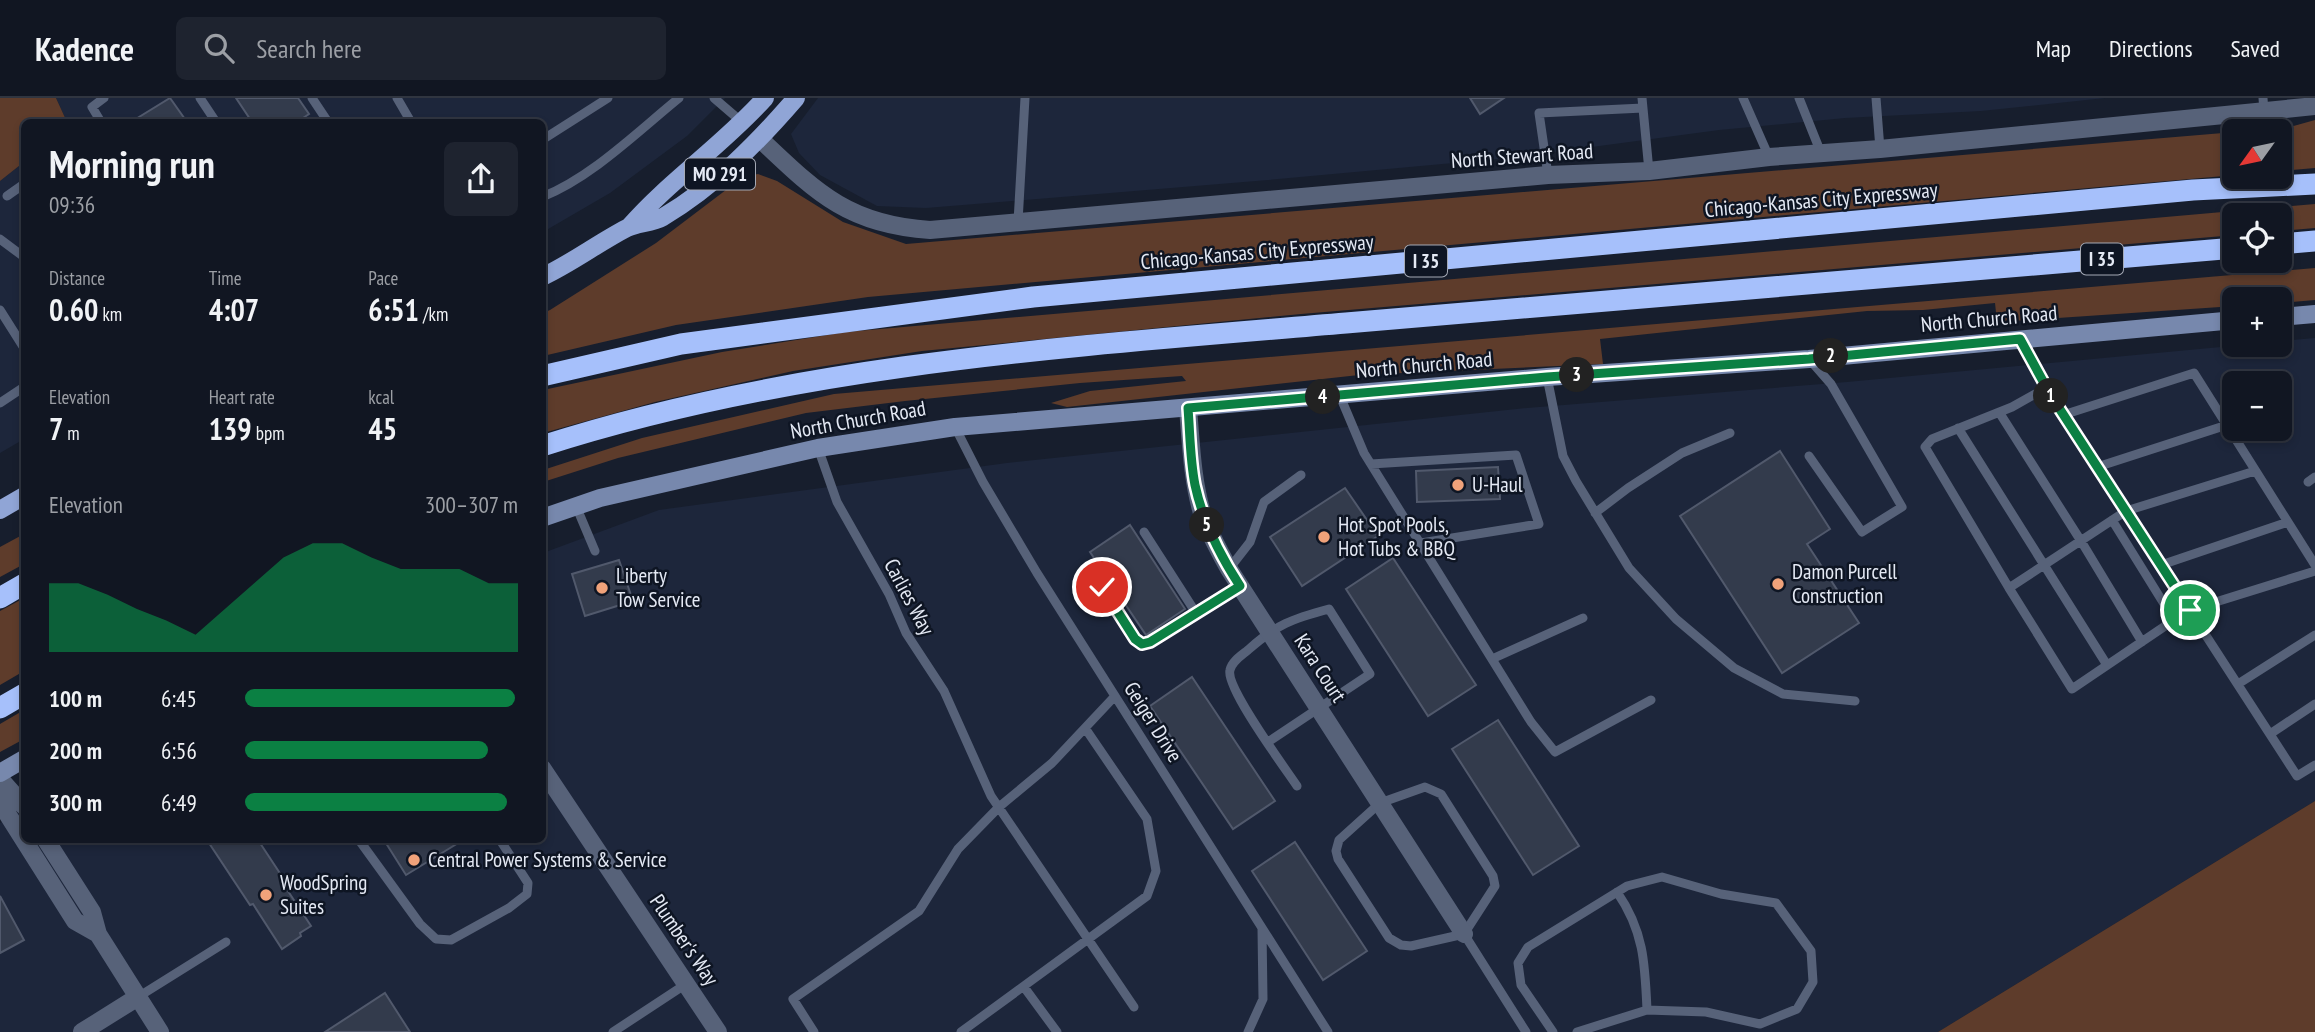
<!DOCTYPE html>
<meta charset="utf-8">
<style>
:root{--surface:#111622;--page:#1e232f;--text:#f1f3f6;--muted:#9c9fa5;--line:#303540;--accent:#0b8043}
body{margin:0;font-family:"PT Sans Narrow",sans-serif;background:var(--page);color:var(--text);height:100vh;display:flex;flex-direction:column;font-size:26px;white-space:nowrap}
*{box-sizing:border-box;margin:0}
p{font-size:23px;color:var(--muted)}
.icon{flex:none;width:38px;height:38px;fill:none;stroke:currentColor;stroke-width:2;stroke-linecap:round;stroke-linejoin:round}
.map{position:relative;flex:1;overflow:hidden}
.drawer{position:absolute;left:21px;top:21px;width:525px;height:724px;display:flex;flex-direction:column;background:var(--surface);border-radius:10px;box-shadow:0 4px 10px #0003,0 0 0 2px var(--line)}
.drawer>*{flex:none}
.needle{width:46px;rotate:237deg}
.fabs{position:absolute;left:2222px;top:21px;display:grid;gap:14px}
.fabs a{display:grid;place-items:center;width:70px;height:70px;border-radius:10px;background:var(--surface);box-shadow:0 4px 10px #0003,0 0 0 2px var(--line);font-size:35px}
.pin{position:absolute;display:grid;place-items:center;width:60px;height:60px;color:#fff;margin:-30px;border:4px solid #fff;border-radius:50%;box-shadow:0 2px 7px #0007}
.km{position:absolute;width:35px;height:35px;margin:-18px;border-radius:50%;background:#222;color:#fff;font-size:19px;line-height:35px;text-align:center}
.round{display:grid;place-items:center;flex:none;width:74px;height:74px;border-radius:10px;background:var(--page)}
.head{display:flex;align-items:center;justify-content:space-between;height:119px;padding:0 28px}
h1{font-size:38px;font-weight:600;line-height:52px}
.stats{display:grid;grid-template-columns:repeat(3,1fr);gap:10px;height:119px;padding:7px 28px}
.stats div{display:grid;align-content:center}
.stats b{font-size:30px;font-weight:600}
.stats small{font-size:19px;font-weight:400}
.stats p{font-size:19px}
.chart{height:196px;padding:14px 28px}
.chart p{display:flex;justify-content:space-between}
.chart svg{width:100%;height:126px;margin-top:7px;fill:var(--accent);opacity:.7}
ul{padding:0 28px;list-style:none;font-size:23px}
li{display:grid;grid-template-columns:112px 84px 1fr;align-items:center;height:52px}
li i{height:18px;border-radius:9px;background:var(--accent)}
header{display:flex;align-items:center;gap:42px;box-sizing:border-box;height:98px;padding:0 35px;background:var(--surface);border-bottom:2px solid var(--line)}
header strong{font-size:33px}
nav{display:flex;gap:38px;margin-inline-start:auto;font-size:24px}
.search{width:490px;height:63px;background:var(--page);display:flex;align-items:center;gap:18px;box-sizing:border-box;padding:0 24px;border-radius:10px;color:var(--muted);font-size:26px}
.map>svg:first-child{display:block}
.built{fill:#1d263b;fill-rule:evenodd}
.green{fill:#5e3c2b}
.building{fill:#333b4c;stroke:#51596c;stroke-width:2}
.lines{fill:none;stroke-linecap:round;stroke-linejoin:round}
.service{stroke:#576279;stroke-width:9}
.minor{stroke:#576279;stroke-width:18}
.secondary{stroke:#7788ad;stroke-width:18}
.primary{stroke:#90a5d6;stroke-width:18}
.motorway{stroke:#a6c0fb;stroke-width:21}
.route-casing{stroke:#fff;stroke-width:14}
.route{stroke:#0b8043;stroke-width:9}
.poi-dot{fill:#f0a27a;stroke:#0e1523;stroke-width:2.5}
.labels{text-anchor:middle;stroke-width:5;stroke-linejoin:round;paint-order:stroke}
.shield{fill:#0e1523;stroke:#a4a9b5;stroke-width:2}
.shield-label{font-size:19px;font-weight:bold;fill:#e4e9f4}
.street-label{font-size:21px;fill:#e4e9f4;stroke:#0e1523}
.poi-label{font-size:21px;fill:#e4e9f4;stroke:#0e1523;text-anchor:start}
</style>
<header>
<strong>Kadence</strong>
<div class="search"><svg class="icon" aria-label="search" viewBox="0 0 24 24"><circle cx="10" cy="10" r="6"/><path d="M15 15l6 6"/></svg>Search here</div>
<nav><a>Map</a><a>Directions</a><a>Saved</a></nav>
</header>
<div class="map">
<svg width="2315" height="934" viewBox="0 0 2315 934">
<rect width="100%" height="100%" fill="#171e2d"/>
<path class="built" d="M56,0H725L687,38L610,95L543,134L542,24H67Z
M818,0H2105L1981,13L1845,20L1719,32L1508,60L1268,82L926,110L877,108L820,77L799,55L791,36Z
M24,64V341L0,355V83Z
M2315,240V703L1938,934H0V725L24,711V742H542L543,455L659,412L1007,365L1527,310L1847,284L2242,247H2280V243ZM2235,285H2280V331H2235Z"/>
<path class="green" d="M0,0H56L67,24H24V64L0,83Z
M2315,22V70L2280,73V33H2239L2290,29Z
M2235,34V77L868,199L676,227L543,258V215L550,212L656,145L743,79L758,76L777,83L843,124L906,146Z
M2315,106V130L2280,133V117H2235V137L1301,216L922,253L793,273L655,304L543,335V292L722,254L846,234Z
M2315,170V202L2280,205V201H2235V208L1997,224L1995,205L1923,212L1867,213L1600,241L1603,266L1359,277L1067,309L1051,305L1090,293L1186,283L1182,278L1080,285L905,303L806,315L618,360L543,384V372L642,340L834,296Z
M24,436V466L0,479V449Z
M24,500V573L0,587V513Z
M24,612V641L0,654V626Z
M2315,703V934H1938Z"/>
<path class="building" d="M170,0L187,24H131Z
M236,0H298L309,16L297,24H252Z
M1470,0H1504L1480,16Z
M1780,353L1830,431L1807,446L1859,525L1782,575L1680,418Z
M1498,369L1500,401L1417,404L1416,373Z
M1345,390L1378,438L1302,488L1270,439Z
M1130,427L1185,511L1146,537L1090,454Z
M1393,460L1476,587L1428,618L1346,491Z
M619,462L633,503L585,518L572,476Z
M1192,579L1275,703L1233,731L1150,608Z
M1498,622L1579,748L1533,777L1452,651Z
M207,742H258L287,786L284,787L311,828L300,835L301,838L282,851L253,806L250,807Z
M384,742H463L406,777Z
M1295,744L1367,853L1323,882L1252,773Z
M0,798L24,842L0,855Z
M385,895L410,934H325Z"/>
<g class="lines">
<path class="service" d="M200,0L216,24
M312,0L328,24
M397,0L411,24
M714,0L743,25
M1642,0L1649,73
M1743,0L1769,59
M1799,0L1821,55
M1876,0L1880,51
M2263,0L2264,14
M101,24L92,9L104,0
M542,42L608,0
M1548,77L1539,15L1643,10
M7,98L24,86
M542,99C592,79 637,34 679,0
M1018,124L1025,0
M0,141L24,159
M0,212L24,250
M2020,241L2063,317L2297,678L2315,667
M1547,279L1563,358L1576,383L1629,470L1676,521L1734,570L1783,596L1855,603
M2046,290L2012,309L1932,341L1925,349L2009,490L2126,413L2255,373
M1340,298L1364,355L1531,624L1555,654L1651,602
M0,305L24,289
M1999,314L2081,443L2142,544
M2063,317L2194,275L2315,467
M955,329L983,384L1037,475L1328,934
M1958,330L2107,567
M818,350L837,404L889,496L906,535L944,593L991,698L1134,909
M1809,358L1862,434L1902,409L1831,286L1810,262
M1371,366L1516,357L1539,426L1421,445
M2097,369L2227,327
M2308,384L2315,379
M576,408L595,453
M1595,415L1628,390L1682,355L1730,335
M1144,434L1196,515
M2161,467L2288,424
M1229,471L1250,444L1264,404L1301,377
M1102,489L1135,542L1142,546L1150,544L1240,488
M2009,490L2072,591L2174,522L2112,422
M2190,512L2315,473
M1492,561L1583,520
M2238,586L2315,537
M2270,636L2315,606
M1268,644L1370,576L1329,511C1292,521 1277,526 1248,552C1242,557 1232,563 1230,572C1225,589 1285,670 1297,688
M1425,689L1441,696L1493,778L1495,788L1464,836L1411,848L1401,847L1389,840L1338,761L1336,753L1339,742L1380,705Z
M359,742L420,826L436,841L451,842L509,810L527,796L528,785L500,742
M1617,794C1644,833 1645,866 1647,912
M1464,836L1526,934
M1024,889L1057,934
M138,899L226,844
M613,934L686,886
M814,934L793,901L919,813L958,751L999,709L1052,665L1115,598
M961,934L1147,798L1156,773L1147,721L1085,630
M1248,934L1263,901L1262,831
M1553,934L1521,887L1518,865L1528,849L1627,788L1662,779L1721,796L1776,805L1811,853L1813,884L1797,911L1760,926L1706,914L1647,912L1577,934"/>
<path class="minor" d="M760,41C816,94 848,127 930,132L1548,77L1649,73L1769,59L1880,51L2315,8
M1188,310C1191,345 1192,381 1202,415C1209,435 1219,453 1229,471L1464,836
M542,670L718,934
M0,681L24,708
M0,690L8,717L75,823L98,836
M46,742L92,814L98,836L160,934
M82,934L138,899"/>
<path class="secondary" d="M2280,219L2315,216
M542,420L600,400L818,350L955,329L1547,279L1809,261L2235,222
M0,675L24,661"/>
<path class="primary" d="M629,129C670,82 723,47 765,0
M542,179C572,165 598,145 627,130C638,125 652,125 663,119C714,89 758,44 796,0
M0,412L24,398"/>
<path class="motorway" d="M2280,146L2315,143
M542,278L681,246L1033,199L2193,92L2315,86
M542,348C800,265 1078,248 1346,225C1642,200 1938,175 2235,150
M0,500L24,486
M0,610L24,596"/>
</g>
<g class="lines">
<defs>
<path id="route" d="M1102,489L1135,541L1142,546L1150,544L1240,488C1219,456 1203,424 1195,387C1190,362 1190,335 1188,310L1547,279L1809,261L2020,241L2050,296L2190,512"/>
</defs>
<use href="#route" class="route-casing"/>
<use href="#route" class="route"/>
</g>
<g class="poi-dot">
<circle cx="1458" cy="387" r="7"/>
<circle cx="1324" cy="439" r="7"/>
<circle cx="1778" cy="486" r="7"/>
<circle cx="602" cy="490" r="7"/>
<circle cx="414" cy="762" r="7"/>
<circle cx="266" cy="797" r="7"/>
</g>
<g class="labels">
<g class="shield">
<rect x="685" y="60.5" width="70" height="31" rx="5"/>
<rect x="2081" y="145.5" width="42" height="31" rx="5"/>
<rect x="1405" y="147.5" width="42" height="31" rx="5"/>
</g>
<g class="shield-label">
<text x="720" y="83">MO 291</text>
<text x="2102" y="168">I 35</text>
<text x="1426" y="170">I 35</text>
</g>
<g class="street-label">
<text transform="translate(1522 58) rotate(-4)" y="7">North Stewart Road</text>
<text transform="translate(1821 102) rotate(-5)" y="7">Chicago-Kansas City Expressway</text>
<text transform="translate(1257 154) rotate(-5)" y="7">Chicago-Kansas City Expressway</text>
<text transform="translate(1989 221) rotate(-5)" y="7">North Church Road</text>
<text transform="translate(1424 267) rotate(-5)" y="7">North Church Road</text>
<text transform="translate(858 322) rotate(-10)" y="7">North Church Road</text>
<text transform="translate(909 499) rotate(62)" y="7">Carlies Way</text>
<text transform="translate(1320 570) rotate(57)" y="7">Kara Court</text>
<text transform="translate(1153 624) rotate(58)" y="7">Geiger Drive</text>
<text transform="translate(684 842) rotate(56)" y="7">Plumber's Way</text>
</g>
<g class="poi-label">
<text x="1472" y="394">U-Haul</text>
<text x="1338" y="434">Hot Spot Pools,<tspan x="1338" dy="24">Hot Tubs &amp; BBQ</tspan></text>
<text x="1792" y="481">Damon Purcell<tspan x="1792" dy="24">Construction</tspan></text>
<text x="616" y="485">Liberty<tspan x="616" dy="24">Tow Service</tspan></text>
<text x="428" y="769">Central Power Systems &amp; Service</text>
<text x="280" y="792">WoodSpring<tspan x="280" dy="24">Suites</tspan></text>
</g>
</g>
</svg>
<div class="fabs">
<a><svg class="needle" viewBox="-14 -14 28 28"><path d="M0-13l5 13h-10z" fill="#e53935"/><path d="M0 13l5-13h-10z" fill="#9c9fa5"/></svg></a>
<a><svg class="icon" aria-label="locate" viewBox="0 0 24 24"><circle cx="12" cy="12" r="6"/><path d="M12 2v4M12 18v4M2 12h4M18 12h4"/></svg></a>
<a>+</a>
<a>−</a>
</div>
<div class="pin" style="left:2190px;top:512px;background:#1e9e55"><svg class="icon" aria-label="arrive" viewBox="0 0 24 24"><path d="M6 21V4h12l-3 4 3 4H6"/></svg></div>
<div class="pin" style="left:1102px;top:489px;background:#d93025"><svg class="icon" aria-label="check" viewBox="0 0 24 24"><path d="M5 12l5 5 9-10"/></svg></div>
<b class="km" style="left:2051px;top:298px">1</b>
<b class="km" style="left:1831px;top:258px">2</b>
<b class="km" style="left:1577px;top:277px">3</b>
<b class="km" style="left:1323px;top:299px">4</b>
<b class="km" style="left:1207px;top:427px">5</b>
<section class="drawer">
<div class="head"><div><h1>Morning run</h1><p>09:36</p></div><a class="round"><svg class="icon" aria-label="share" viewBox="0 0 24 24"><path d="M12 15V3M7 8l5-5 5 5M5 13v7h14v-7"/></svg></a></div>
<div class="stats">
<div><p>Distance</p><b>0.60<small> km</small></b></div>
<div><p>Time</p><b>4:07</b></div>
<div><p>Pace</p><b>6:51<small> /km</small></b></div>
</div>
<div class="stats">
<div><p>Elevation</p><b>7<small> m</small></b></div>
<div><p>Heart rate</p><b>139<small> bpm</small></b></div>
<div><p>kcal</p><b>45</b></div>
</div>
<div class="chart"><p><span>Elevation</span>300–307 m</p>
<svg viewBox="0 0 160 44" preserveAspectRatio="none"><path d="M0 44V20L10 20L20 24L30 29L40 33L50 38L60 29L70 20L80 11L90 6L100 6L110 11L120 15L130 15L140 15L150 20L160 20V44z"/></svg>
</div>
<ul>
<li><b>100 m</b>6:45<i style="width:99%"></i></li>
<li><b>200 m</b>6:56<i style="width:89%"></i></li>
<li><b>300 m</b>6:49<i style="width:96%"></i></li>
</ul>
</section>
</div>
